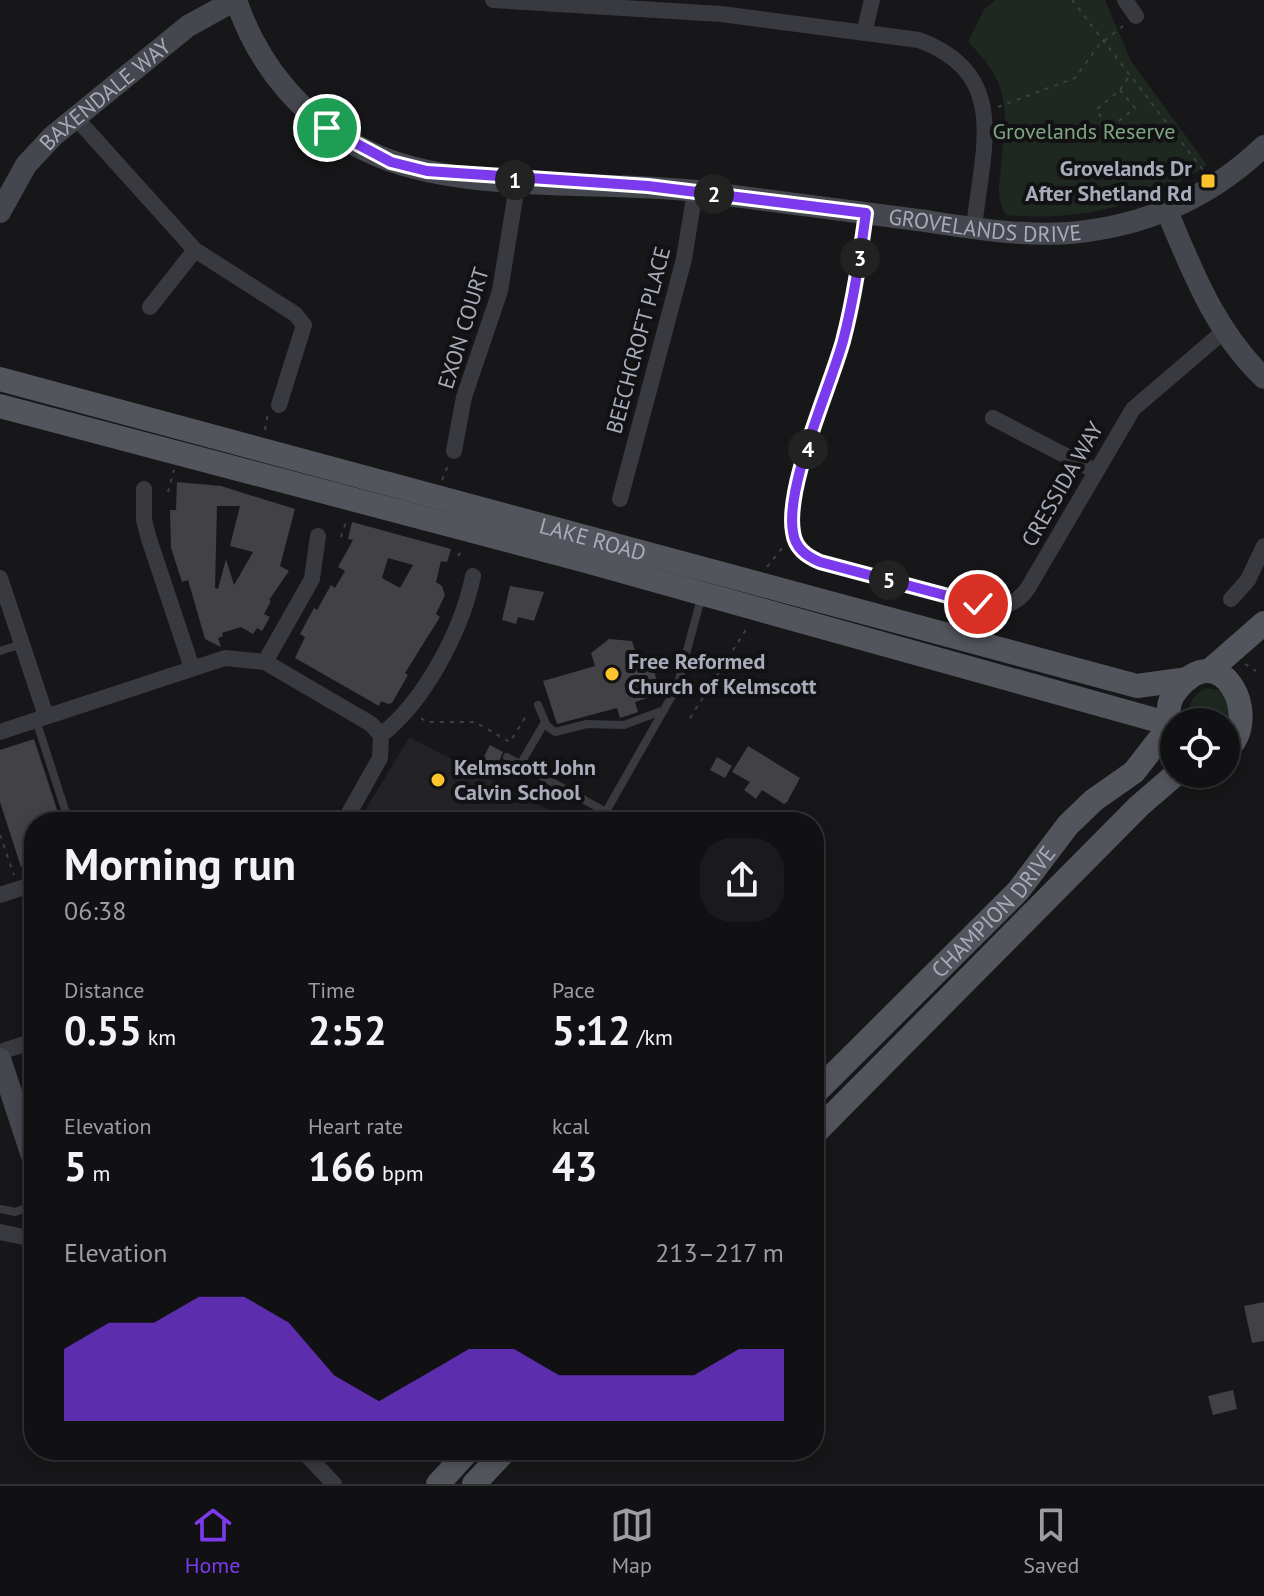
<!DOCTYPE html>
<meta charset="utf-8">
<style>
:root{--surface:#111113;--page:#1a1a1c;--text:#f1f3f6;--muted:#9c9da0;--line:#303133;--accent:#7c3aed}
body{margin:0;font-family:"PT Sans",sans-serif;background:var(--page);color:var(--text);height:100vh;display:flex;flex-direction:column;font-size:30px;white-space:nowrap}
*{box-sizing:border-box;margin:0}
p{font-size:26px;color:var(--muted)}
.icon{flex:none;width:44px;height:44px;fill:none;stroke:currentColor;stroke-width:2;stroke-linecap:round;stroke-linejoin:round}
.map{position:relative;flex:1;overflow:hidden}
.details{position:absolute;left:24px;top:812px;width:800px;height:648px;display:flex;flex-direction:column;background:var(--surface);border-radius:32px;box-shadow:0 4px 12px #0003,0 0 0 2px var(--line)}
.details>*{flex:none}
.controls{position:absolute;left:1160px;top:708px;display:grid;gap:16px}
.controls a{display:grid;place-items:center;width:80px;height:80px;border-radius:50%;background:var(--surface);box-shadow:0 4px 12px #0003,0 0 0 2px var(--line);font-size:40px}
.pin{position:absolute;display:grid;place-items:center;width:68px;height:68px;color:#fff;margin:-34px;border:4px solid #fff;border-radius:50%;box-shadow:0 2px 8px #0007}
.km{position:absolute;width:40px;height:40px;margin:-20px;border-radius:50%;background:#222;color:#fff;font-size:22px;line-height:40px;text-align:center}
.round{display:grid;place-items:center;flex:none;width:84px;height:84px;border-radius:32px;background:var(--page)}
.overview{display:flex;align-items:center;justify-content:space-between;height:136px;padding:0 40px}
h1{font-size:44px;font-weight:700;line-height:60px}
.stats{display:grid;grid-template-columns:repeat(3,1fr);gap:12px;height:136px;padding:8px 40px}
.stats div{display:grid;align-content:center}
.stats b{font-size:40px;font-weight:700}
.stats small{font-size:22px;font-weight:400}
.stats p{font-size:22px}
.chart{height:224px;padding:16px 40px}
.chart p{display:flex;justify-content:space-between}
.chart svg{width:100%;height:144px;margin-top:8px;fill:var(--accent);opacity:.7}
.tab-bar{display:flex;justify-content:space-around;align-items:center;height:112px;border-top:2px solid var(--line);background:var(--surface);font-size:22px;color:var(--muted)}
.tab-bar a{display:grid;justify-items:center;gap:4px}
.tab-bar .current{color:var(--accent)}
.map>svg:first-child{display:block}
.built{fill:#232326}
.green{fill:#1e2720}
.building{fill:#414146;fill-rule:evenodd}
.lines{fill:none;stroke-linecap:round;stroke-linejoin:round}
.path{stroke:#3d3f45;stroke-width:2;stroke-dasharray:4 6;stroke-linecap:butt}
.lane{stroke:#393a40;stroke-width:8}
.street{stroke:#393a40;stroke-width:16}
.secondary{stroke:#45474e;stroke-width:22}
.primary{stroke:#53555d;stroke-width:24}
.route-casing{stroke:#fff;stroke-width:16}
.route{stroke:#7c3aed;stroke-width:10}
.poi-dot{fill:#fcc32c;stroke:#121214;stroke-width:3}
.labels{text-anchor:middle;stroke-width:8;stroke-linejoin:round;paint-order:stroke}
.street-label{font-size:22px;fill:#a8acba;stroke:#121214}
.park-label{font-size:22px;fill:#7ea683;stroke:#121214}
.poi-label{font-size:22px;font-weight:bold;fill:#a8acba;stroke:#121214;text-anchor:start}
</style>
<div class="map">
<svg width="1264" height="1484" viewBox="0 0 1264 1484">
<rect width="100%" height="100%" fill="#171719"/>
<path class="built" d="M409,738H411L572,822H358Z"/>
<path class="green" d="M996,0H1105L1131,61L1207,165C1148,206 1076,222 1006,215C996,198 999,186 1001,167C1007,110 1012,85 968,42L984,9Z
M1207,688L1224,691L1234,703L1226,731V722L1190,720C1187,705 1192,694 1207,688Z"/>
<path class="building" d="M177,482L221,486L295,509L280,566L289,571L269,600L271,601L264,614L270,617L262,631L257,628L253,634L241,627L222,633L223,636L218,638L221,647L205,639L188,580L182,582L171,548L170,510H176ZM217,506H240L230,546L253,552L234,585L226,559L218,589L215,588Z
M352,522L451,549L447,562L441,561L436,582L442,586L445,595L436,614L440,617L405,673L408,675L392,703L388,704L381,701L379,706L295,658L305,637L300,634L314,608L317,610L331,585L335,588L345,571L338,567L353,540L348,539ZM388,558L413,565L400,588L382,578Z
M510,586L544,592L534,621L518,617L516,624L502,620Z
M609,639L632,641L638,661L650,657L658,685L645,689L647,698L635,702L638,712L620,718L617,708L557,724L543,681L595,666L591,653Z
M34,739L61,822H34V863L21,867L0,802V750Z
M490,745L503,752L496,768L482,760Z
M748,746L800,778L787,802L784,804L762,790L756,799L744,790L750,782L732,772Z
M717,757L732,766L725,778L710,770Z
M1264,1302V1341L1252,1343L1244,1306Z
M1233,1390L1237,1409L1213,1415L1208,1396Z"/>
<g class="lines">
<path class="path" d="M1072,0L1203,170
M1120,90L1135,108L1110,128L1096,110L1120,90L1128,78
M998,107L1075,78L1099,45L1123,26
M265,430L268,413
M442,480L449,463
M168,492L174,470
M341,537L347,519
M458,556L463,549
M767,567L783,547
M1245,664L1256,671
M421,718L427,722H475L510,742L528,713
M690,718L747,628
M0,835L14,875"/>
<path class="lane" d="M0,651L22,644
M538,705L547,726L555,732L587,724L624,725L664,710
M36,720L69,822
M507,757L606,812
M521,763L545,722
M600,822L677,687L702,595
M0,1209L15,1212L34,1205"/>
<path class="street" d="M493,0L721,14L919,40C1011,74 982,149 974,228
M1125,0L1136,16
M864,33L872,0
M76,118L195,250L295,314L304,325L279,405
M866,213C860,256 855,299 843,341C830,388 785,487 793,532C795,548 806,556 820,562L987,607C1004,608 1018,603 1028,588L1133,409L1223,332
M150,307L195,250
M993,418L1095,471
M454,451L464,397L500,291L518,180
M144,489V520L149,539L192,668
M620,499L684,259L695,191
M0,578L46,716
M1231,599L1248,580L1264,546
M265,662L312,579L318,536
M0,732L225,658L265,662L371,724L381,735L380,758L344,822
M381,735C425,701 462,630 473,576
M0,895L34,884
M0,1052L34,1041
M0,1232L34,1239
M302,1450L334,1484"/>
<g class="secondary">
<path id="s1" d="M236,0C258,66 304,121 367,151C455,194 597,180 696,191C770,200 844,210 918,220C974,228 1031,239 1087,231C1155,222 1215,193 1264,146"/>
<path d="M1167,211C1193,273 1215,331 1264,378"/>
<path id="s2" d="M0,212L26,165L53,136L188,26L235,0"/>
<path d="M0,1059L34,1162"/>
</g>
<g class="primary">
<path id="s3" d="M0,379L1137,686L1188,679"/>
<path d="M0,406L582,560L1170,724"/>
<path d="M1209,671L1264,623"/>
<path d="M1174,732C1167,719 1166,703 1176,691C1221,632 1264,719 1226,750"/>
<path id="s4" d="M814,1094L1018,891L1068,825L1094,800L1134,772L1158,741L1172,729"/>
<path d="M814,1134L1139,806L1176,774"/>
<path d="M438,1484L469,1450"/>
<path d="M474,1484L506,1450"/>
</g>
</g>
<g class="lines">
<defs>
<path id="route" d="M327,128L391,162L427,171L648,186L866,213C860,256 854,299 843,341C830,388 785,486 793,532C795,548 806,556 820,562L978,604"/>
</defs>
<use href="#route" class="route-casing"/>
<use href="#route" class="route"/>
</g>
<g class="poi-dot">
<rect x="1200" y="173" width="16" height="16" rx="4"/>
<circle cx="612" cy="674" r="8"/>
<circle cx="438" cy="780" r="8"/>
</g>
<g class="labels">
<g class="street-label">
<text dy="8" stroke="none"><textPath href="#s2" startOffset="160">BAXENDALE WAY</textPath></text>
<text dy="8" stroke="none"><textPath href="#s1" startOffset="830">GROVELANDS DRIVE</textPath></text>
<text transform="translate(463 328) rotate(-73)" y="8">EXON COURT</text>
<text transform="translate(638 340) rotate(-75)" y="8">BEECHCROFT PLACE</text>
<text transform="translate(1062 484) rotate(-60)" y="8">CRESSIDA WAY</text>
<text dy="8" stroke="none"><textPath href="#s3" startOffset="614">LAKE ROAD</textPath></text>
<text dy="8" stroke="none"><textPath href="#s4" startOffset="256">CHAMPION DRIVE</textPath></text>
</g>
<g class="park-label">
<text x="1084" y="139">Grovelands Reserve</text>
</g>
<g class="poi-label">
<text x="1192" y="176" text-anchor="end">Grovelands Dr<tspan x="1192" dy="25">After Shetland Rd</tspan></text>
<text x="628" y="669">Free Reformed<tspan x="628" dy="25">Church of Kelmscott</tspan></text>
<text x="454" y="775">Kelmscott John<tspan x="454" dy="25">Calvin School</tspan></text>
</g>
</g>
</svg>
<div class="controls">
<a><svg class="icon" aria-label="locate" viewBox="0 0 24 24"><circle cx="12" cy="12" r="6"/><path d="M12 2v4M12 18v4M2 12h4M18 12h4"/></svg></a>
</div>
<div class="pin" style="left:327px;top:128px;background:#1e9e55"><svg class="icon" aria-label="arrive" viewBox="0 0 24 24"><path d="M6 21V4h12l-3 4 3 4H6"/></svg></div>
<div class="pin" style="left:978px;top:604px;background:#d93025"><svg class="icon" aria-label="check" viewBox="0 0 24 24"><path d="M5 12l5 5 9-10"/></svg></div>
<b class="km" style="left:515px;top:180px">1</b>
<b class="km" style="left:714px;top:194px">2</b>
<b class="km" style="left:860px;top:258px">3</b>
<b class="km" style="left:808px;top:449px">4</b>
<b class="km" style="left:889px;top:580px">5</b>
<section class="details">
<div class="overview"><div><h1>Morning run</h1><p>06:38</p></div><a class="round"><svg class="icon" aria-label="share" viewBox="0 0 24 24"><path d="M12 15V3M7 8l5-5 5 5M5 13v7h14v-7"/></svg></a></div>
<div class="stats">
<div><p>Distance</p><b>0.55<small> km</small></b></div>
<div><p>Time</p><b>2:52</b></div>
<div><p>Pace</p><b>5:12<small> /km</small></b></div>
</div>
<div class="stats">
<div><p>Elevation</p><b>5<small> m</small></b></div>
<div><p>Heart rate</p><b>166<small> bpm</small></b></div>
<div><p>kcal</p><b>43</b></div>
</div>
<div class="chart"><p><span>Elevation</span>213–217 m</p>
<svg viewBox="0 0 160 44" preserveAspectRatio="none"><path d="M0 44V22L10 14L20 14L30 6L40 6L50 14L60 30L70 38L80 30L90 22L100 22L110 30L120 30L130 30L140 30L150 22L160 22V44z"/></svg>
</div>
</section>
</div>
<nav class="tab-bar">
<a class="current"><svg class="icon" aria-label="home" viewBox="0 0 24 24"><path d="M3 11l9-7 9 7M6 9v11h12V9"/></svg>Home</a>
<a><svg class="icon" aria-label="map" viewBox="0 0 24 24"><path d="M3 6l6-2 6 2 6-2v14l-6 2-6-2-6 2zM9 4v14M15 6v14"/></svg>Map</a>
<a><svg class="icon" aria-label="saved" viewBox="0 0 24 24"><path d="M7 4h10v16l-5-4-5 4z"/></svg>Saved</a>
</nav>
